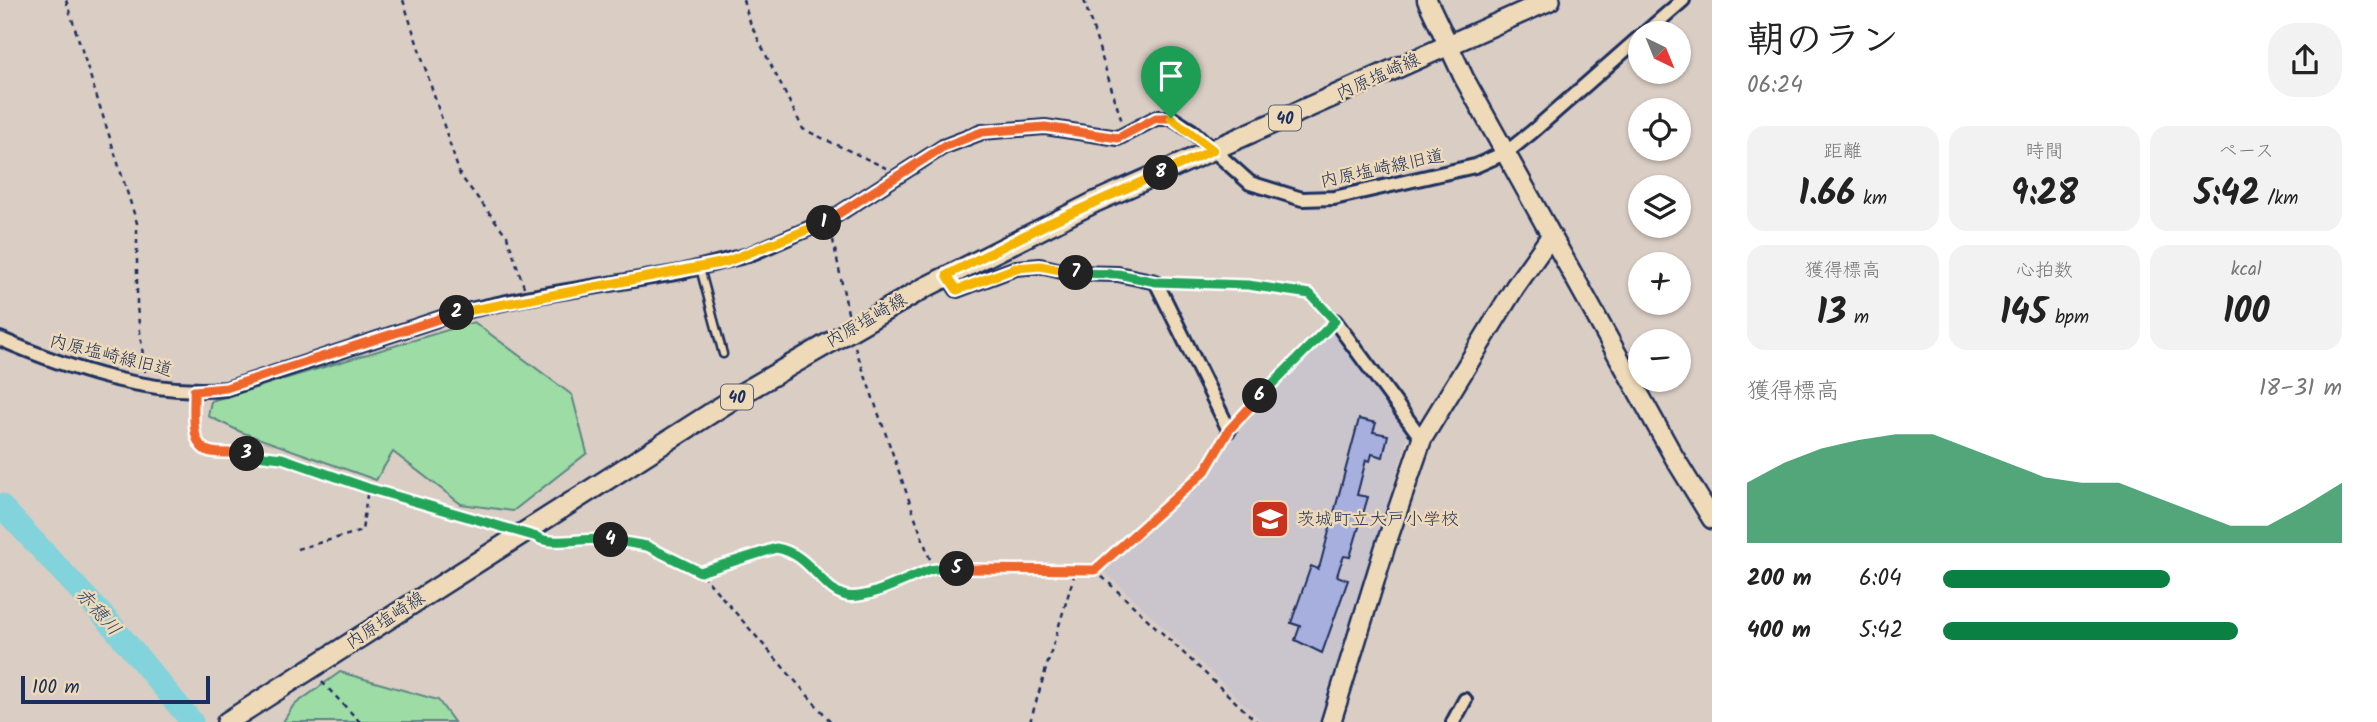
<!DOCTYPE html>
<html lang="ja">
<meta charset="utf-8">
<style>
:root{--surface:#fff;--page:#f2f2f2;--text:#222;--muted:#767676;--accent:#0b8043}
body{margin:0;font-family:Kalam,"Klee One",sans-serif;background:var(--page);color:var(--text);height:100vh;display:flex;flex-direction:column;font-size:26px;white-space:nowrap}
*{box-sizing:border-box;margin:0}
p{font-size:23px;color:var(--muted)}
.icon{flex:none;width:38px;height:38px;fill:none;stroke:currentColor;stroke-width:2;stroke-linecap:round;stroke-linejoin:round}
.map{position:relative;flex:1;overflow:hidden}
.drawer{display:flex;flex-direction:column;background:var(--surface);width:665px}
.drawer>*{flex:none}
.needle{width:46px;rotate:137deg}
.tools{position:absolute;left:1628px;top:21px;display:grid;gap:14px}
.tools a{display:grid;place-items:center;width:63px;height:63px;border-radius:50%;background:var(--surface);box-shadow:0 2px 5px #0004;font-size:35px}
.scale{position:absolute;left:21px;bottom:18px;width:189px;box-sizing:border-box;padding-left:7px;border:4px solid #1b2f5e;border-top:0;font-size:19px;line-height:24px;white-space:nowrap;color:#1b2f5e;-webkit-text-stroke:5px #eedab8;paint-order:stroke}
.pin{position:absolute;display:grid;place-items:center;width:60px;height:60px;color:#fff;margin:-72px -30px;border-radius:50% 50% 50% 0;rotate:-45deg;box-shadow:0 0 7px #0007}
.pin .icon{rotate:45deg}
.km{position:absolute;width:35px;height:35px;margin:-18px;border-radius:50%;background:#222;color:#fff;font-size:19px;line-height:35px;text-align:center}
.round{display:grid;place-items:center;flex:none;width:74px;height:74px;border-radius:28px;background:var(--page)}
.headline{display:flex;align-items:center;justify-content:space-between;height:119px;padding:0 35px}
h1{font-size:38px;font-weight:600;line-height:52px}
.stats{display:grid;grid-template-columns:repeat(3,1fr);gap:10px;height:119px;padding:7px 35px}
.stats div{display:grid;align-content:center;border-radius:18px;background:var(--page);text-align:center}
.stats b{font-size:35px;font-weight:600}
.stats small{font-size:19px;font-weight:400}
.stats p{font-size:19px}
.chart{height:196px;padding:14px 35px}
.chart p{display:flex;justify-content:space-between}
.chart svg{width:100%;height:126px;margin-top:7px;fill:var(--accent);opacity:.7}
ul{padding:0 35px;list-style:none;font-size:23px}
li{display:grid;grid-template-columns:112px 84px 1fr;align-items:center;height:52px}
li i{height:18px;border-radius:9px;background:var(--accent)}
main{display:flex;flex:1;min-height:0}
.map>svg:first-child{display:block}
.built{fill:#cac4cc}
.green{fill:#9ddca5;stroke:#5c8682;stroke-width:2}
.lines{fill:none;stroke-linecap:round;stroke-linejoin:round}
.river{stroke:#82d3dc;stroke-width:23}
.building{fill:#a7afdf;stroke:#1b2f5e;stroke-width:2}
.lane-casing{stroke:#1b2f5e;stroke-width:11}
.street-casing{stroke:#1b2f5e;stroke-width:18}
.secondary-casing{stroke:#1b2f5e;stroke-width:23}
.primary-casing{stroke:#1b2f5e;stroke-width:24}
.path{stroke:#1b2f5e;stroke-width:2.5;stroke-dasharray:5 5;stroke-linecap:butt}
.lane{stroke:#eedab8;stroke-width:6}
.street{stroke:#eedab8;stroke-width:12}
.secondary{stroke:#eedab8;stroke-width:18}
.primary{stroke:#eedab8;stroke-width:19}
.split-1-casing{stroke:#fff;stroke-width:14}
.split-2-casing{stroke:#fff;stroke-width:14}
.split-3-casing{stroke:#fff;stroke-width:14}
.split-4-casing{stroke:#fff;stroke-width:14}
.split-5-casing{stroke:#fff;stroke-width:14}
.split-6-casing{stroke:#fff;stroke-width:14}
.split-7-casing{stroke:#fff;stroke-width:14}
.split-8-casing{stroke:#fff;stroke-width:14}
.split-9-casing{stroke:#fff;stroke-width:14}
.split-1{stroke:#f0652b;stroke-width:9}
.split-2{stroke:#f5b400;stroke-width:9}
.split-3{stroke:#f0652b;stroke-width:9}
.split-4{stroke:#22a559;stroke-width:9}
.split-5{stroke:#22a559;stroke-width:9}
.split-6{stroke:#f0652b;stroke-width:9}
.split-7{stroke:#22a559;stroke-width:9}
.split-8{stroke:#f5b400;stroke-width:9}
.split-9{stroke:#f5b400;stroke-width:9}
.labels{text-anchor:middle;stroke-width:5;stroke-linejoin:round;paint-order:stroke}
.shield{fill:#eedab8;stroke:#5a6279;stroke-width:2}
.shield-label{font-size:16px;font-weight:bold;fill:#1b2f5e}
.street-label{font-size:18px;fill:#1b2f5e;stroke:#eedab8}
.poi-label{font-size:18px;fill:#1b2f5e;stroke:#eedab8;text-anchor:start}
.water-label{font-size:19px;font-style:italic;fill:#2a4871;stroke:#eedab8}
</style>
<main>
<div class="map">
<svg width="1712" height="722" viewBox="0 0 1712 722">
<rect width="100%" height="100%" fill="#d9cdc4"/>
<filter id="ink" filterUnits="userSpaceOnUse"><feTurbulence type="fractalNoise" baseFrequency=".0143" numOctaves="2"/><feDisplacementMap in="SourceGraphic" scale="14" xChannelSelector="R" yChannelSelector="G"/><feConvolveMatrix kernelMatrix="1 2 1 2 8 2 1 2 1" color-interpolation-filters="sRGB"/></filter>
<g filter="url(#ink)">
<path class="built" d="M1333,331L1407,434L1406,442L1320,722H1263L1103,570L1106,564L1209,474L1235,430Z"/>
<path class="green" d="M474,322L572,395L587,453L513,511L461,504L393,452L376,480L241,432L208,416L211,401Z
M340,672L438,700L454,722H283L293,706Z"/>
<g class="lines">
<path class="river" d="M0,505L110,623L192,722"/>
</g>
<path class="building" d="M1359,419L1376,423L1373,432L1388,435L1383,457L1372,454L1370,461L1366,460L1357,495L1368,497L1350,557L1344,556L1340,566L1337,576L1348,580L1322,653L1295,640L1300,626L1291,623L1311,566L1318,569L1320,565Z"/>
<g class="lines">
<defs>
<path id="lane" d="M700,268L723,354"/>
<path id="street" d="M1645,33L1683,0
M947,275L957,290L1016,268L1040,266L1070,273L1118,274L1156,282L1229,430
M1335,321L1422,439
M0,339C70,369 149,396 226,389L456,313L526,298L681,272L748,255L829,220L943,147L982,132L1045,127L1118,138L1156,118H1171L1192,131L1250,183L1302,199L1334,198L1475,166L1507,152L1532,132L1640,37
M1453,722L1465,700"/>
<path id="secondary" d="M1427,0L1464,78L1674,457L1712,519
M1331,722L1385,547L1422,439L1515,287L1551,236"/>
<path id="primary" d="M227,722L741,394L924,288L1095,202L1550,0"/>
</defs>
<use href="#lane" class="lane-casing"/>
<use href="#street" class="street-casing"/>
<use href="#secondary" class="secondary-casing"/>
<use href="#primary" class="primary-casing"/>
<path class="path" d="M66,0L137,223V307L145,372
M403,0L460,175L507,236L524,287
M743,0L751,25L803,129L888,169
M1084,0L1122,122
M831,230L848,313
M1171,283L1248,285L1310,294L1327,313
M855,347L933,568
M195,402L196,439L210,452L282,458L368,488L502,528
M1238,420L1327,329
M541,541L548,544L592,537L647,546L700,572L831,722
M297,549L362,531L368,488
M1095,570L1205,471L1224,439
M700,572L776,548L798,554L836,591L854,597L934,569L1095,570L1257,722
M322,682L360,722
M1030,722L1076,569"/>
<use href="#lane" class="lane"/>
<use href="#street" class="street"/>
<use href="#secondary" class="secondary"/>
<use href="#primary" class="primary"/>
</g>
</g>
<g class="lines" filter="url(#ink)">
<defs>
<path id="split-1" d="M824,223L943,147L982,132L1045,127L1118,138L1156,118H1171"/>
<path id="split-2" d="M457,313L726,262L824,223"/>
<path id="split-3" d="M247,454C235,452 223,454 212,452C188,449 195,409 194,391L226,388L457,313"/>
<path id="split-4" d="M247,454L282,458L368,488L537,537C551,547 588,536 611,540"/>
<path id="split-5" d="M611,540L647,546L700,572L776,548C812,554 820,590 847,596C868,600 909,577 930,570C939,568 949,569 957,569"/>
<path id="split-6" d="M957,569L1095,570L1205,471L1229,430L1260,396"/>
<path id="split-7" d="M1076,273L1118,274L1156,282L1248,285L1310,294L1335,321L1260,396"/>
<path id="split-8" d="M1076,273L1040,266L1016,268L957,290L947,275L1049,223L1161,173"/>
<path id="split-9" d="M1161,173L1213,150L1171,118"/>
</defs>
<use href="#split-1" class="split-1-casing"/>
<use href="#split-2" class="split-2-casing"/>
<use href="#split-3" class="split-3-casing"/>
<use href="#split-4" class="split-4-casing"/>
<use href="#split-5" class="split-5-casing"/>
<use href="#split-6" class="split-6-casing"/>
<use href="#split-7" class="split-7-casing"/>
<use href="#split-8" class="split-8-casing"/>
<use href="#split-9" class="split-9-casing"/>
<use href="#split-1" class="split-1"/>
<use href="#split-2" class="split-2"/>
<use href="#split-3" class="split-3"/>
<use href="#split-4" class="split-4"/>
<use href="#split-5" class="split-5"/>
<use href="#split-6" class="split-6"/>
<use href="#split-7" class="split-7"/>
<use href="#split-8" class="split-8"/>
<use href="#split-9" class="split-9"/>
</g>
<defs>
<symbol id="school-square" viewBox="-11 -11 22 22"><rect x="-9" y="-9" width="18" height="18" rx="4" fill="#c8321e" stroke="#eedab8"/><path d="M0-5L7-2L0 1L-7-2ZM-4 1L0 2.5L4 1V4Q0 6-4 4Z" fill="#fff"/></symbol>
</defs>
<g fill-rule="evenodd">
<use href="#school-square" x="1248" y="497" width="44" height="44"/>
</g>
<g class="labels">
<g class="shield">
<rect x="1269" y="105.5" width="32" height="25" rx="5"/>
<rect x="721" y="384.5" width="32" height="25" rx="5"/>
</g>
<g class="shield-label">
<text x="1285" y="124">40</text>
<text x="737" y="403">40</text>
</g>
<g class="street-label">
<text transform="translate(1378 76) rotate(-24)" y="6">内原塩崎線</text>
<text transform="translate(1382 168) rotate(-12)" y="6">内原塩崎線旧道</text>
<text transform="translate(866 320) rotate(-30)" y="6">内原塩崎線</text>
<text transform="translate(111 355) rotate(14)" y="6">内原塩崎線旧道</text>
<text transform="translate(385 620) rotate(-33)" y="6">内原塩崎線</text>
</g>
<g class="poi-label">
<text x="1297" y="525">茨城町立大戸小学校</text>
</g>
<g class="water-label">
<text transform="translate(99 611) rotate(48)" y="7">赤穂川</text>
</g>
</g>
</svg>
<div class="tools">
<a><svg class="needle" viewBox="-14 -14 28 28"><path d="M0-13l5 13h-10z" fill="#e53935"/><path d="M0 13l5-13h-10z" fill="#767676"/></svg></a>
<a><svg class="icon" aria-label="locate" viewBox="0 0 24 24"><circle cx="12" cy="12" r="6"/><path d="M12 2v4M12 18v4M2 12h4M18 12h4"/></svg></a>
<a><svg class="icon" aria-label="layers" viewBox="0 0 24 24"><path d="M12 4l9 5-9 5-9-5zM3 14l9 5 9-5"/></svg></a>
<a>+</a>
<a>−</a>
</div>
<div class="scale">100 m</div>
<div class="pin" style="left:1171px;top:118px;background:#1e9e55"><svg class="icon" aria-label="arrive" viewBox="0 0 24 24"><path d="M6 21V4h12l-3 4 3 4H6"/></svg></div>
<b class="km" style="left:824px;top:223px">1</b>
<b class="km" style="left:457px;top:313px">2</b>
<b class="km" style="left:247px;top:454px">3</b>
<b class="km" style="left:611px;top:540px">4</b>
<b class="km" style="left:957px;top:569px">5</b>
<b class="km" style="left:1260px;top:396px">6</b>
<b class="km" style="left:1076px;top:273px">7</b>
<b class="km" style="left:1161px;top:173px">8</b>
</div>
<section class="drawer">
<div class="headline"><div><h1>朝のラン</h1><p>06:24</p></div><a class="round"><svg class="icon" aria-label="share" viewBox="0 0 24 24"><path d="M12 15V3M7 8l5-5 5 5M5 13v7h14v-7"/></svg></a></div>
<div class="stats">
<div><p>距離</p><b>1.66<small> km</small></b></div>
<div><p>時間</p><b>9:28</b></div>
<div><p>ペース</p><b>5:42<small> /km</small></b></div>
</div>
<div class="stats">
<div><p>獲得標高</p><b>13<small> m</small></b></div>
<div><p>心拍数</p><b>145<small> bpm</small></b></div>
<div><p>kcal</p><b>100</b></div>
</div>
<div class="chart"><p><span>獲得標高</span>18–31 m</p>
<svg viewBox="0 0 160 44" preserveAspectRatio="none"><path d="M0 44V23L10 16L20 11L30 8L40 6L50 6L60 11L70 16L80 21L90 23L100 23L110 28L120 33L130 38L140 38L150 31L160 23V44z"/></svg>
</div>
<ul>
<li><b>200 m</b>6:04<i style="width:57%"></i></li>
<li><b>400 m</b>5:42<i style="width:74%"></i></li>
</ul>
</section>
</main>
